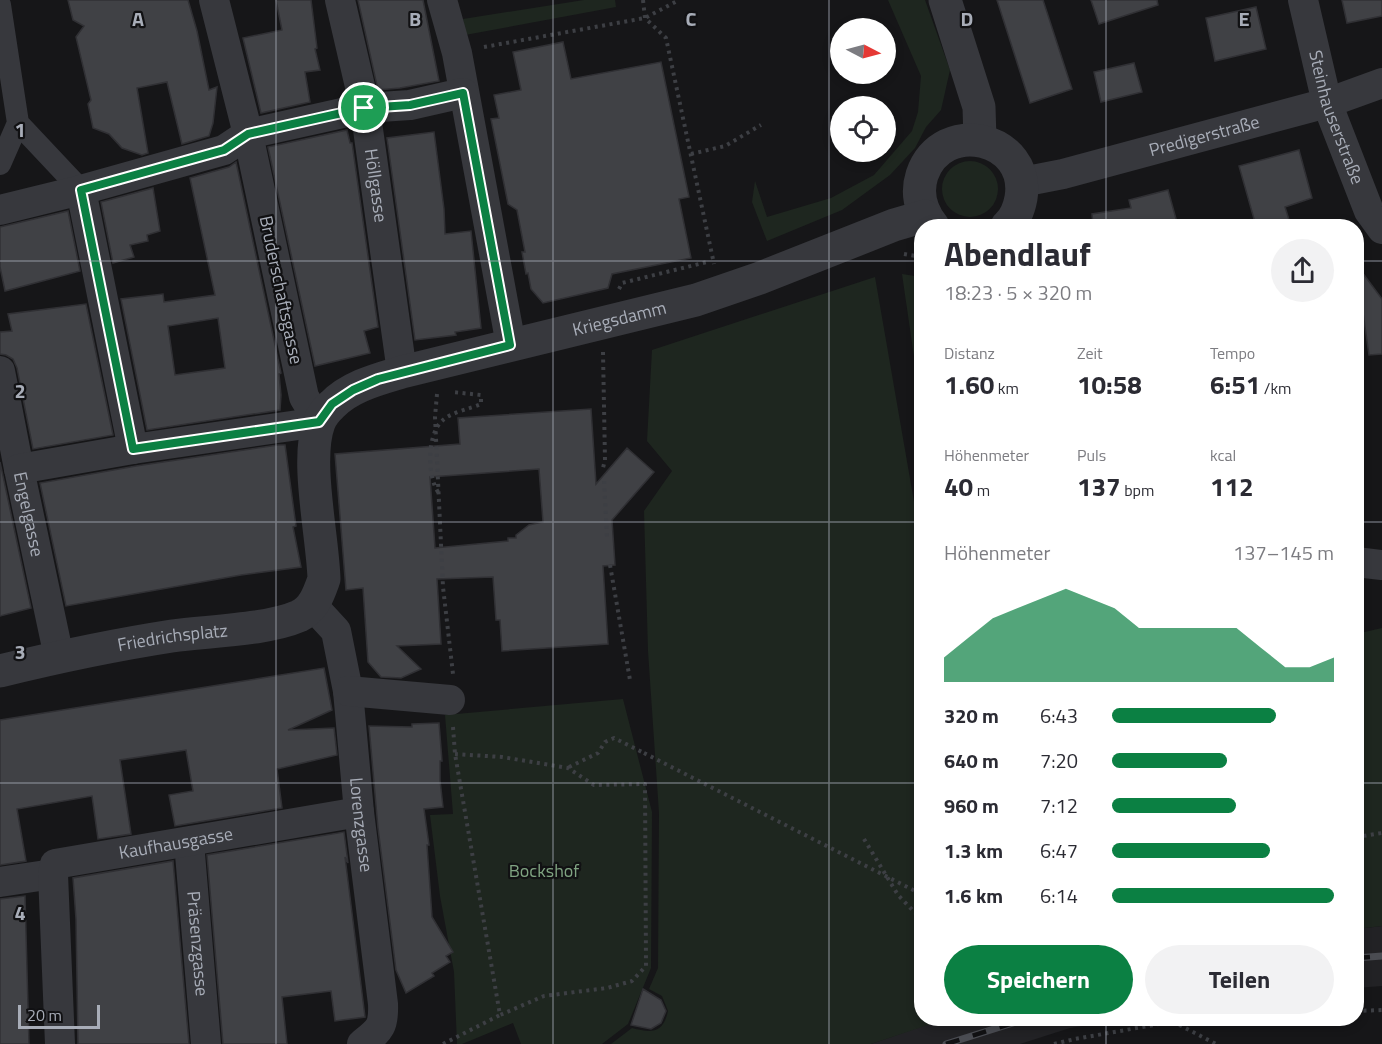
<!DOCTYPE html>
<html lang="de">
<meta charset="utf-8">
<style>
:root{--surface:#fff;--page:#f2f2f3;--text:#2b2b33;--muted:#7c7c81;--accent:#0b8043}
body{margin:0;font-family:"Titillium Web",sans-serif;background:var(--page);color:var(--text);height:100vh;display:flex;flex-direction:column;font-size:22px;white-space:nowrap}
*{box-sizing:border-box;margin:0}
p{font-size:20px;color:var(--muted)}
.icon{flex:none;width:33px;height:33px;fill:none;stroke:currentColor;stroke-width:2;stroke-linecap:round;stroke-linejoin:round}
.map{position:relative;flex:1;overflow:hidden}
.side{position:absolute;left:914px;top:219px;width:450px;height:807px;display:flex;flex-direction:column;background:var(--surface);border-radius:24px;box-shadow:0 3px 9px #0003}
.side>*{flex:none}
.needle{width:39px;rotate:96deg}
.buttons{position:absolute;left:830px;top:18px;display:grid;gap:12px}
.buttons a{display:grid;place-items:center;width:66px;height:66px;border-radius:50%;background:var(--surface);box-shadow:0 3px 9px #0003;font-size:30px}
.scale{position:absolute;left:18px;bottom:15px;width:82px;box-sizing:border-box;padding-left:6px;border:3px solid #a8adb8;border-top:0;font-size:16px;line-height:21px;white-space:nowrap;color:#a8adb8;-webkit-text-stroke:4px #111113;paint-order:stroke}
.pin{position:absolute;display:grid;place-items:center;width:51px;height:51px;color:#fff;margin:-26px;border:3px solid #fff;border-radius:50%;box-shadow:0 2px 6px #0007}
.round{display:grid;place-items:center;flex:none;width:63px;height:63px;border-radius:32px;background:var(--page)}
.summary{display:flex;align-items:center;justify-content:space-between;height:102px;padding:0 30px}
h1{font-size:33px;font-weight:700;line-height:45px}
.figures{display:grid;grid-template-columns:repeat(3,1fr);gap:9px;height:102px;padding:6px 30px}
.figures div{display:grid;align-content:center}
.figures b{font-size:26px;font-weight:700}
.figures small{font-size:16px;font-weight:400}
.figures p{font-size:16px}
.chart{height:168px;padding:12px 30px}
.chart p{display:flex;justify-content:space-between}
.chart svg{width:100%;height:108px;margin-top:6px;fill:var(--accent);opacity:.7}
.cta{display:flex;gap:12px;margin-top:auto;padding:12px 30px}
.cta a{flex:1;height:69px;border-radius:36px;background:var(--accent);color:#fff;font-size:24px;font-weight:700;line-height:69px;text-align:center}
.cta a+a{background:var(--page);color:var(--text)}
ul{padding:0 30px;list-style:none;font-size:20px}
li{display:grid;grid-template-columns:96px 72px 1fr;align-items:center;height:45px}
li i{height:15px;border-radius:8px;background:var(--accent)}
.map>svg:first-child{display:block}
.built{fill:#222225}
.green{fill:#1e261f}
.building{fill:#404145;stroke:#303034;stroke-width:1.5;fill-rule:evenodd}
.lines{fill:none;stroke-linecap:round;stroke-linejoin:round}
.path{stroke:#3d3f44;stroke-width:4;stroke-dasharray:3 4.5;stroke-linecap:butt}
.pedestrian{stroke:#37383d;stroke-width:22}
.minor{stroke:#37383d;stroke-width:30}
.tertiary{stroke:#37383d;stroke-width:33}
.rail-casing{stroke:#4a4c52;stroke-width:7}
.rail{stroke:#111113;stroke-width:4.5;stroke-dasharray:14;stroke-linecap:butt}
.path-bridge{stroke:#3d3f44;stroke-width:4;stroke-dasharray:3 4.5;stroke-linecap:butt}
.route-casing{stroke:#fff;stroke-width:12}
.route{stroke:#0b8043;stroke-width:8}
.grid{fill:none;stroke:#a8adb8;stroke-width:1.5;stroke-opacity:0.55}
.labels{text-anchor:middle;stroke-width:4.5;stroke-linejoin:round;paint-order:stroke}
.street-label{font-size:18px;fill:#a8adb8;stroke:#111113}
.park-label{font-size:18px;fill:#7fa381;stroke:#111113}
.grid-label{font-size:20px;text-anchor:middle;font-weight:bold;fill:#a8adb8;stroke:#111113;stroke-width:4.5;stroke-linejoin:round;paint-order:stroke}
</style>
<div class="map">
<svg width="1382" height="1044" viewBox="0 0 1382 1044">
<rect width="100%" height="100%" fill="#161618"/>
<path class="built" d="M1382,926V986L1356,988V929Z
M946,1018H1125V1019L1070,1028L1020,1044H871Z"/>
<path class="green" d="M584,0H615L616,7L465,35L463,19Z
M888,0H925L950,70L941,110L926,127L915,148L890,175L842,210L767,241L752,202L755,181L767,217L831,198L874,175L912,131L918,112L921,76Z
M942 189a28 28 0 1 1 56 0a28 28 0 1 1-56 0Z
M902,274L921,277V405Z
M875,277L921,542V1018L946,1019L871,1044H611L632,1028C651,1033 663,1034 668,1011L662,996L649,989L658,968L659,813L648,651L644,511L672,471L647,441L652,350Z
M1382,628V926L1356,929V634Z
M623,699L652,812L651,968L628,1024L602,1044H521L513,1023L462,1044H457L454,972L440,896L430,815L453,814L445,715Z"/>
<path class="building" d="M68,0H188L197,31L209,90L217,87L213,123L209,136L182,144L167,82L137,88L148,153L142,155L122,148L109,134L93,128L88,104L91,100L76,37L84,26L73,20Z
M276,0H311L317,48L315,49L320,70L305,72L310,102L261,113L243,38L282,30Z
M358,0H423L439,81L400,88L378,90Z
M997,0H1043L1072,89L1030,103Z
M1091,0H1157L1158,5L1099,24Z
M1342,0H1382V16L1347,23Z
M1256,7L1266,49L1215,61L1206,18Z
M563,42L571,79L661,62L689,197L679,199L691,258L612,274L608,288L543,303L531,289L528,273L526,274L522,252H525L517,210L508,204L491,119L499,118L494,95L521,90L513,52Z
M1134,63L1142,92L1101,102L1094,72Z
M347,130L350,143H352L378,327L364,331L370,353L315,366L268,147Z
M434,132L444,209L445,234L471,231L481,328L455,332L456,335L415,340L387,138Z
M1299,150L1312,198L1285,207L1291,226H1256L1239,166Z
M236,162L281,373L279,374L281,395L280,410L147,430L121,299L163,294L164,302L215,295L190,178L229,167ZM218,318L225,368L175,375L168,326Z
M153,188L160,231L147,235L148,241L130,245L134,257L113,263L101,202Z
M1168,190L1178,226H1093L1092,214L1131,208L1129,200Z
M68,211L80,271L5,291L0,267V227Z
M1356,264L1382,299V354L1369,355Z
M86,304L113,435L33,449L17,368L13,359L6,355L0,354V332L12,331L8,314Z
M591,409L596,484L627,448L654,472L612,520L615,565L603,566L608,644L502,651L500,620H496L493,577L437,579L441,644L397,646L421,669L401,678L381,677L368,662L363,588L346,590L335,454L460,444L458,418ZM539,469L543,522L529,525L516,535V538H508V541L435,548L430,477Z
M278,445H285L296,526L293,527L301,567L241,575L66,606L40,483L136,466Z
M0,462L31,608L0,616Z
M324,668L332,710L288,730L334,728L337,755L277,769L282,808L175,826L169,795L193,791L186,750L120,760L131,834L98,839L92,796L17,809L26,861L0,865V720Z
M439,723L442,761H440V780L443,807L424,809L429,845H427L432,917L453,952L446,956L450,962L432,973L434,976L406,993L396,970L378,828L369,726L412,727V724Z
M344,832L348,863L345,857L365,1017L335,1021L331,991L282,997L287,1044H223L207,855Z
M173,861L189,1044H78L76,919L73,878Z
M25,896L29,1044H0V899Z
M643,989L661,1000L666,1011L661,1023L651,1029L631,1025Z"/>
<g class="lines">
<path class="path" d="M643,0L645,18L666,38L714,264
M484,47L645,18L679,0
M691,154L725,146L761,125
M904,254L921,257
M619,289L622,283L707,262
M603,352L605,460L603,468
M437,394L435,417L443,587L453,674
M604,481L607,537
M438,492C427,476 427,434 442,421C451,412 470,409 481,404V395L452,392
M610,565L630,680
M453,727L455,754L500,1015L544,996L607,988L632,981L646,966L645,784L594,785L568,768L502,757L455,754
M569,767L598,753L605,742L614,738L644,753
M1356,837L1382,833
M864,839L898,895L921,919
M1356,1011L1382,1010
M443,1044L500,1015
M1054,1044L1075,1039L1193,1018"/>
<path class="pedestrian" d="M0,5L18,123L81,190
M0,164L18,123"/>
<g class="minor">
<path id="s1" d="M340,0L365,108L402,372"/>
<path d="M442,0L457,53L511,345"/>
<path id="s2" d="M1303,0L1327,103L1369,211L1382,229"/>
<path id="s3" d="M1022,182L1063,174L1327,103L1382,83"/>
<path d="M81,190L133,449"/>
<path d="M0,210L81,190L224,150L248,134L365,108L410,105L463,93"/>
<path id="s4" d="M0,371L19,469L59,657"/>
<path d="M19,469L133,449L319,422L304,397L248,134L214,0"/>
<path d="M1356,562L1382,565"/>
<path id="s5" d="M312,605L336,631L348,691L359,812L383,1004C384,1028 379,1030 362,1044"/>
<path d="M348,691L450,700"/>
<path id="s6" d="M189,842L206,1044"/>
<path d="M0,882L53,874"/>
<path id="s7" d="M60,1044L53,874L55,864L359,812"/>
</g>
<g class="tertiary">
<path d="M945,0L979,107L980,140"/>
<path d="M933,226C921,211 916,194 922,175C942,116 1031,137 1021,198C1019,209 1015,219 1007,226"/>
<path id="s8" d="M0,671C57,657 114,645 172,636C208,631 267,630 299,616C314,609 319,593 324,579C323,538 305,460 319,423C321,417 327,409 332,405C350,386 379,379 402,372L696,300L760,278L894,225L925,216"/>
</g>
<defs>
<path id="rail" d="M1356,958L1382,956
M946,1044L1029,1018"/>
</defs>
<use href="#rail" class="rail-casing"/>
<use href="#rail" class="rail"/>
<path class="path-bridge" d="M644,753L921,894
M1166,1018L1216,1044"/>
</g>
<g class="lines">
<defs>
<path id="route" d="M463,93L510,345L378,379L353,390L332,404L319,422L133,449L81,190L224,150L248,134L364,108L410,105Z"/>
</defs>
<use href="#route" class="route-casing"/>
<use href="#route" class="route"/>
</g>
<path class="grid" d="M276,0V1044M553,0V1044M829,0V1044M1106,0V226M0,261H921M1356,261H1382M0,522H921M1356,522H1382M0,783H921M1356,783H1382M1106,1018V1044"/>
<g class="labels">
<g class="street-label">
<text dy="6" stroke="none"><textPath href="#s2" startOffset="122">Steinhauserstraße</textPath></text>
<text dy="6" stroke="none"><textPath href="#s3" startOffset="188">Predigerstraße</textPath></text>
<text dy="6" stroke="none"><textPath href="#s1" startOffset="189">Höllgasse</textPath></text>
<text transform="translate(281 290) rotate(78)" y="6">Bruderschaftsgasse</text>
<text dy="6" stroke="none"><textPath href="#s8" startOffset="832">Kriegsdamm</textPath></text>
<text dy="6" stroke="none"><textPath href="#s4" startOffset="146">Engelgasse</textPath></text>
<text dy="6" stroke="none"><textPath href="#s8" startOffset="176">Friedrichsplatz</textPath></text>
<text dy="6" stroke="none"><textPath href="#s5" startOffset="231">Lorenzgasse</textPath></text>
<text dy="6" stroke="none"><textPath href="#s7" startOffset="303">Kaufhausgasse</textPath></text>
<text dy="6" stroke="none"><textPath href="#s6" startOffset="102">Präsenzgasse</textPath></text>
</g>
<g class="park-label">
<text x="544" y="877">Bockshof</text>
</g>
</g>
<g class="grid-label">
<text x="138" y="26">A</text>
<text x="415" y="26">B</text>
<text x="691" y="26">C</text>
<text x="967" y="26">D</text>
<text x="1244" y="26">E</text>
<text x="20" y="137">1</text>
<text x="20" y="398">2</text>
<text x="20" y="659">3</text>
<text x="20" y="920">4</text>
</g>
</svg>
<div class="buttons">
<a><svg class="needle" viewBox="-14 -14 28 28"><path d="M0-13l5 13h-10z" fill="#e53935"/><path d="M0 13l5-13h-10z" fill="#7c7c81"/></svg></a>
<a><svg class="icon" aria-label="locate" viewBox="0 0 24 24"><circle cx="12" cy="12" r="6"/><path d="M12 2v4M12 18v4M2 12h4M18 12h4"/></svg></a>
</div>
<div class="scale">20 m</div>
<div class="pin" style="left:364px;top:108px;background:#1e9e55"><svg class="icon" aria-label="arrive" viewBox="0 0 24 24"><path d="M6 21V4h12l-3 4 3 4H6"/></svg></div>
<section class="side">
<div class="summary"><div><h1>Abendlauf</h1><p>18:23 · 5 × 320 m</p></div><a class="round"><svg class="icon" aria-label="share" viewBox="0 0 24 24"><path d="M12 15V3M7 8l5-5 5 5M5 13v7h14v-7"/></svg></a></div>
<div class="figures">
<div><p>Distanz</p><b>1.60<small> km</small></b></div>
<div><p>Zeit</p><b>10:58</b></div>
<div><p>Tempo</p><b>6:51<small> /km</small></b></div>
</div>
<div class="figures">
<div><p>Höhenmeter</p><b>40<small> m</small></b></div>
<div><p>Puls</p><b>137<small> bpm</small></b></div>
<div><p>kcal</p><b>112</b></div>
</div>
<div class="chart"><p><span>Höhenmeter</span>137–145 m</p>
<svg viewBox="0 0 160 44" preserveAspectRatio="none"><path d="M0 44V34L10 26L20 18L30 14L40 10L50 6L60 10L70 14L80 22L90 22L100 22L110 22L120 22L130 30L140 38L150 38L160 34V44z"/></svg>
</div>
<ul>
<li><b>320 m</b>6:43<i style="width:74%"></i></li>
<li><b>640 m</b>7:20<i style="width:52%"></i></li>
<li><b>960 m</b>7:12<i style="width:56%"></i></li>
<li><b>1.3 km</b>6:47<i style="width:71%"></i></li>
<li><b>1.6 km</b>6:14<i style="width:100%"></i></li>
</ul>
<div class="cta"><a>Speichern</a><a>Teilen</a></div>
</section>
</div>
